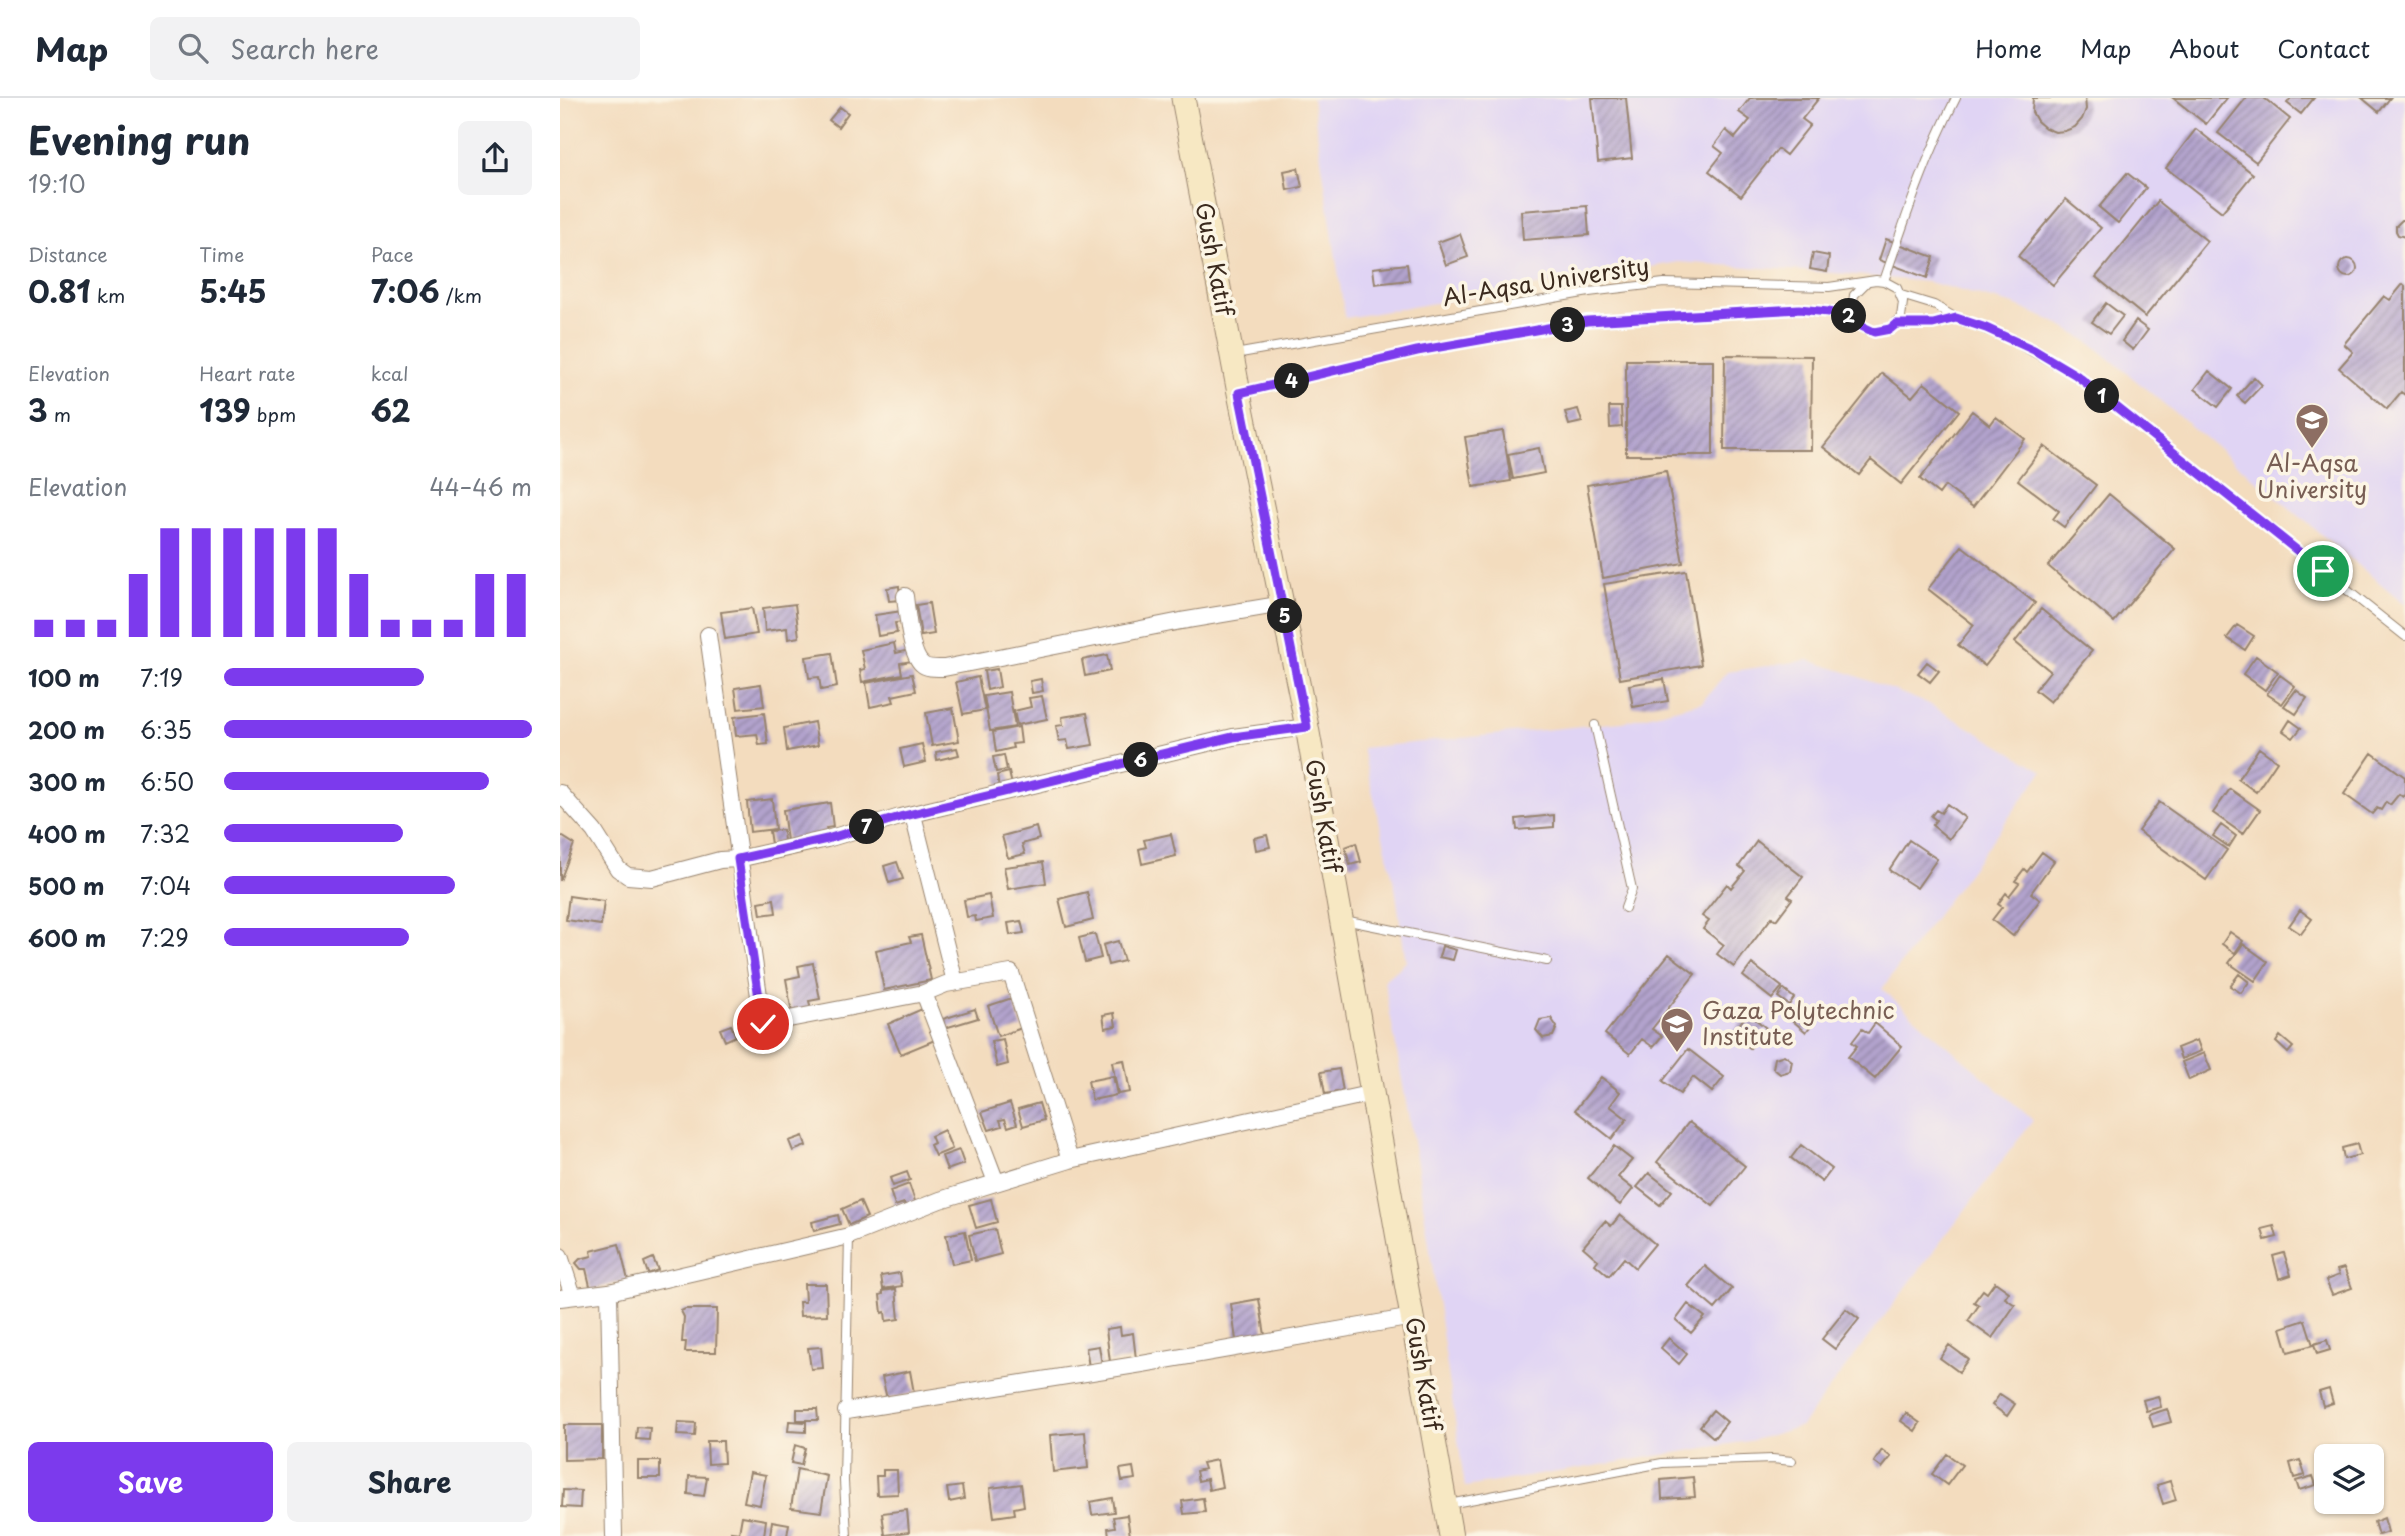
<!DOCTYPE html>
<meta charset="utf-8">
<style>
:root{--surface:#fff;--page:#f2f2f3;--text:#1f2937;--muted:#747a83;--line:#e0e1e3;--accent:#7c3aed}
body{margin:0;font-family:"Playpen Sans",sans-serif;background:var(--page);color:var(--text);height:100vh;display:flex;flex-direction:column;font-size:26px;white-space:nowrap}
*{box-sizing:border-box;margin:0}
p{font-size:23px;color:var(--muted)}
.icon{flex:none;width:38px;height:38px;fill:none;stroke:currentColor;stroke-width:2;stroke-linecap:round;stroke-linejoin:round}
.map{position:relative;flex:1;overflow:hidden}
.drawer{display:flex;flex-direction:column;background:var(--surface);width:560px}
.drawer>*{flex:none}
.buttons{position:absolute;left:1754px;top:1346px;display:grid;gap:14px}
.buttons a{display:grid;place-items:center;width:70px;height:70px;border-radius:10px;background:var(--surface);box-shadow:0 2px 5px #0004;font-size:35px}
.pin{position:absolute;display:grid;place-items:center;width:60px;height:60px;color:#fff;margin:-30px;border:4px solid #fff;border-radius:50%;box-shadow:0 2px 7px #0007}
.km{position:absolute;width:35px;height:35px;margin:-18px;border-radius:50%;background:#222;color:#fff;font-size:19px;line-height:35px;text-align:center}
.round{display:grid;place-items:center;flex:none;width:74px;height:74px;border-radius:10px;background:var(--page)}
.overview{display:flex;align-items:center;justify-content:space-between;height:119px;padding:0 28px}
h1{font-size:38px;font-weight:700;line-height:52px}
.metrics{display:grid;grid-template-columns:repeat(3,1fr);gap:10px;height:119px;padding:7px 28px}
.metrics div{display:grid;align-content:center}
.metrics b{font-size:30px;font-weight:700}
.metrics small{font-size:19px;font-weight:400}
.metrics p{font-size:19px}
.chart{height:196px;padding:14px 28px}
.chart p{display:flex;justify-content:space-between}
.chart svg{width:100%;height:126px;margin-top:7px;stroke:var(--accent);stroke-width:6}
.cta{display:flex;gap:14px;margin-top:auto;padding:14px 28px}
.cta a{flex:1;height:80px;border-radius:10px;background:var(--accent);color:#fff;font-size:28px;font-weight:700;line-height:80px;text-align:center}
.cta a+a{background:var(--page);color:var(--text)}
ul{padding:0 28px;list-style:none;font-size:23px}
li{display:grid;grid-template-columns:112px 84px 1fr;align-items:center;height:52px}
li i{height:18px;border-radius:9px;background:var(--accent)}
header{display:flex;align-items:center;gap:42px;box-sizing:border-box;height:98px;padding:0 35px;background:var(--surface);border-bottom:2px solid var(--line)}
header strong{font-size:33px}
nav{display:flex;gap:38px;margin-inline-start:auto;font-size:24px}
.search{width:490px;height:63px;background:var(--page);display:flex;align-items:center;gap:18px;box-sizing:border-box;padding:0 24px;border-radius:10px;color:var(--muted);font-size:26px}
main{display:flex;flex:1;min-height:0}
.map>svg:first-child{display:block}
.built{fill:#e0d4f4}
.building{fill:url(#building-hatch)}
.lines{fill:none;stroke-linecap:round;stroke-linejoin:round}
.lane-casing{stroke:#97836e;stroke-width:10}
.street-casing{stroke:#97836e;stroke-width:18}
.secondary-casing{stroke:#97836e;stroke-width:25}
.lane{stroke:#fff;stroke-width:8}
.street{stroke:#fff;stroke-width:16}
.secondary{stroke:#f7e8c3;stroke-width:23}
.route-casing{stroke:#fff;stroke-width:14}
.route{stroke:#7c3aed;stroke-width:9}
.labels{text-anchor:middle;stroke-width:7;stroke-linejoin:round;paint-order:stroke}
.street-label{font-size:23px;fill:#3b2a1e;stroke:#fcf5e5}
.education-label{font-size:23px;fill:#785e54;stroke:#fcf5e5}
</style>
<header>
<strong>Map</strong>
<div class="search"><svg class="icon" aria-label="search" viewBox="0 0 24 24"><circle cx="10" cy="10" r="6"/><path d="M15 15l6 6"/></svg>Search here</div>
<nav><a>Home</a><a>Map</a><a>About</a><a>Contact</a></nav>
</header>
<main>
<section class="drawer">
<div class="overview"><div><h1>Evening run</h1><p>19:10</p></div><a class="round"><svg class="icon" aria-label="share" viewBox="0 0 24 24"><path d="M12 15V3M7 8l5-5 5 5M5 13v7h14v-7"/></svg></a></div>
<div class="metrics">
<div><p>Distance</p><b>0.81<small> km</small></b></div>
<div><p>Time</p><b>5:45</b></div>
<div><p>Pace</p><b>7:06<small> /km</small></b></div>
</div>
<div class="metrics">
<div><p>Elevation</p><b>3<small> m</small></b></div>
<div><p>Heart rate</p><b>139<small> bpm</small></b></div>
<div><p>kcal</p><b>62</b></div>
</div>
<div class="chart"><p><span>Elevation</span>44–46 m</p>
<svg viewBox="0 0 160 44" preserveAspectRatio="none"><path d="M5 44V38M15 44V38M25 44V38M35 44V22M45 44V6M55 44V6M65 44V6M75 44V6M85 44V6M95 44V6M105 44V22M115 44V38M125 44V38M135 44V38M145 44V22M155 44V22"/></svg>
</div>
<ul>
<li><b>100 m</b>7:19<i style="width:65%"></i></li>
<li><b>200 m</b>6:35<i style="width:100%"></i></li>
<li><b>300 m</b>6:50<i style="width:86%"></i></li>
<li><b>400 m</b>7:32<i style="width:58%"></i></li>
<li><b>500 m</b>7:04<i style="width:75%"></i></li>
<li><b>600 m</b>7:29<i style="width:60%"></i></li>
</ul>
<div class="cta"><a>Save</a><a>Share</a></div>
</section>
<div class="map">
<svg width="1845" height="1438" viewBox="0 0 1845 1438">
<defs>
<pattern id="building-hatch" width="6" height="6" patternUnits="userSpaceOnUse" patternTransform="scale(1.75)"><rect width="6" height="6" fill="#b2a3cd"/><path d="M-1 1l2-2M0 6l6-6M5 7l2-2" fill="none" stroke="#9285a6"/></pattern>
</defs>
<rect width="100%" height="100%" fill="#fcf5e5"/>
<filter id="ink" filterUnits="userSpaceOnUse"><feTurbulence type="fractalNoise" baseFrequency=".0143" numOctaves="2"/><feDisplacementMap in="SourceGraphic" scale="14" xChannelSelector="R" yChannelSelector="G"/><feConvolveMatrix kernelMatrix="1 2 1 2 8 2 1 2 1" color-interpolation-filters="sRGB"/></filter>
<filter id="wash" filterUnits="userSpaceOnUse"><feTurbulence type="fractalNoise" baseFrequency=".00686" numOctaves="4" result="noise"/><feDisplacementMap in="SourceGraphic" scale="28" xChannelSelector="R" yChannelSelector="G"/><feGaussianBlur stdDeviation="1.57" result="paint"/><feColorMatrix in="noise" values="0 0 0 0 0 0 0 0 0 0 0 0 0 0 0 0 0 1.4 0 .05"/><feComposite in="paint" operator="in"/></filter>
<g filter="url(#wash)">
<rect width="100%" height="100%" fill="#f3dcbe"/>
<path class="built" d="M752,0H1845V506L1532,246L1495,224L1455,207L1368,184L1286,176L1119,164L785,220Z
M1248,562L1289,575L1369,606L1483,673L1322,891L1473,1022L1241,1328L1194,1342L905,1389L857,1065L824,882L846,864L835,789L802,650L1063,624L1142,604L1167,574Z"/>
<g id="blocks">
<path class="building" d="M1032,0H1066L1072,60L1038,64Z
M1190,0H1259L1242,21L1250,27L1226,57L1218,51L1181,98L1149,73L1163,55L1154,48L1166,32L1175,40L1190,22L1179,14Z
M1473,0H1525L1526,11L1522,21L1515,29L1505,33L1495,34L1485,30L1477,23L1472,14Z
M1613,0H1667L1646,26Z
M1686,0H1704L1730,21L1696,64L1658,35Z
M1731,0H1754L1741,16L1727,5Z
M1802,0H1830L1819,14Z
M280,9L288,15L278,29L269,22Z
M1636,31L1693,76L1662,114L1606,70Z
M738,70L742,89L727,92L724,73Z
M1567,75L1586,90L1558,125L1539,109Z
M1506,101L1541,130L1493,187L1458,158Z
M1598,103L1647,143L1585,219L1536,179Z
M1027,108L1029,137L963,142L961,113Z
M1842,122H1845V139L1838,137L1836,133V128Z
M900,136L908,159L886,167L878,144Z
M1326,141L1374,159L1367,180L1319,162Z
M1253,155L1269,158L1267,174L1250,171Z
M1779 170a9 9 0 1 1 18 0a9 9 0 1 1-18 0Z
M847,166L849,182L815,186L813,170Z
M1843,186L1845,188V297L1841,294L1827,311L1779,270L1793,254L1784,246L1824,198L1830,202Z
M1546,205L1563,218L1549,236L1532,224Z
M1576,223L1588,232L1573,252L1562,243Z
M1165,257L1252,258L1251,352H1164Z
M1066,262H1153V357H1066Z
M1649,273L1672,291L1658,309L1635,291Z
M1322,275L1352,299L1364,285L1399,313L1341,386L1311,362L1299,377L1263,349Z
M1694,279L1702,287L1685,305L1677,298Z
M1049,309H1061L1062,329L1050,330Z
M1018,311L1022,324L1009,327L1005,314Z
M1412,313L1430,327L1436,319L1465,341L1413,409L1385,388L1379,396L1360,381Z
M943,333L951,383L913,389L905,339Z
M1484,348L1536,387L1504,429L1493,421L1499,413L1458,382Z
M979,350L984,375L953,381L948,356Z
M1106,373L1123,465L1043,480L1027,387Z
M1549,396L1615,451L1554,524L1488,468Z
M1402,448L1475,505L1425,568L1398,547L1414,527L1368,491Z
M1126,473L1141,567L1060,581L1044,486Z
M339,488L340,502L329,503L327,490Z
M369,505L374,536L361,538L356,507Z
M235,506L239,539L228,541L227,530L205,533L203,510Z
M192,510L197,536L165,541L161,514Z
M1481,511L1532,553L1490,604L1475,592L1490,573L1455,544Z
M342,513L343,524L335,525L337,535L318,538L315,517Z
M1677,527L1694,538L1685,552L1667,540Z
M334,545L336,555L350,552L352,563L340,565L342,576L302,584L300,572L305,571L301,552Z
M272,555L277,589L261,592L259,579L249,580L246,559Z
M547,557L550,573L525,578L522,562Z
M1696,558L1718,574L1705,592L1683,576Z
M1367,564L1379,573L1370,584L1358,575Z
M437,571L440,589L427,592L424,573Z
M352,576L356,593L332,598L334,604L310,609L306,585Z
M1720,577L1735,588L1722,606L1707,596Z
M418,579L425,612L403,616L396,584Z
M481,581L483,593L472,595L470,583Z
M1104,581L1108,603L1073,609L1069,587Z
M201,586L204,608L178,611L175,590Z
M1736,592L1747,600L1736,616L1724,608Z
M449,594L455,629L430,633L424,598Z
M482,598L487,621L457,627L454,613L471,609L469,600Z
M393,610L399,643L372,648L366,615Z
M204,615L208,646L199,647L197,636L176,638L174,619Z
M527,615L533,647L509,651L507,642L499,643L496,628L503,627L502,619Z
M1730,622L1741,630L1733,640L1723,633Z
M254,624L258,647L227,653L224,630Z
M459,629L461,645L452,646L453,650L436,654L433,634Z
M362,646L366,664L344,669L340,651Z
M397,650L399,657L377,662L376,654Z
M1699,650L1717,663L1696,694L1678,681Z
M1812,655L1845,679V696L1843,699L1839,696L1830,707L1826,704L1821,712L1817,710L1812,716L1784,696Z
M444,657L447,672L436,674L433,659Z
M449,674L452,687L439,690L437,677Z
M1670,691L1700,712L1683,736L1653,715Z
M212,701L215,731L190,734L187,704Z
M1599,704L1667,752L1646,782L1578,733Z
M270,705L273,729L266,730L267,735L227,743L223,712Z
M1387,706L1405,720L1389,741L1372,727L1376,722L1371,718L1376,712L1381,715Z
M994,717V729L957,732L956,721Z
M1661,727L1676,738L1669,749L1653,738Z
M476,729L479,741L462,746L465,756L448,760L442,738Z
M223,732L224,744L211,746L209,733Z
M611,736L616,758L582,766L579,751L586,749L584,742Z
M0,737L14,746L0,783Z
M707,737L710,749L696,752L694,740Z
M1349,742L1377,761L1357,790L1329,772Z
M1197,743L1243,779L1228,798L1232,801L1216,822L1212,819L1174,869L1157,856L1164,847L1143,831L1149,823L1142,818L1167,786L1171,790L1185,773L1179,768Z
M796,745L801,764L790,767L785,749Z
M1482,754L1494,763L1471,795L1480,802L1453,838L1432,822L1442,809L1438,806L1446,795L1449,798L1459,785L1455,783L1464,771L1467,774Z
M337,764L343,781L329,785L324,768Z
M483,764L486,785L448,791L444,769Z
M527,794L533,822L506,829L499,801Z
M429,797L433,820L416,823L415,818L407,819L404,802Z
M9,798L44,803L41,827L6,822Z
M214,801L216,815L201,817L199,804Z
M1740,812L1752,821L1741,836L1729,828Z
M461,823L464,835L450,837L448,825Z
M1670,834L1683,843L1675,855L1662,846Z
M535,836L541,860L525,864L519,840Z
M361,837L371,882L324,892L316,852L351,844L349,839Z
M558,843L564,863L548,867L543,847Z
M1683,846L1708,864L1695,883L1669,865Z
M882,848L896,852L893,862L879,859Z
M1109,856L1135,876L1092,931L1102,938L1093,949L1082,941L1070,956L1045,936Z
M253,865L260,901L249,903L251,911L232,915L226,881L240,878L238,868Z
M1192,866L1222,889L1212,901L1183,878Z
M1679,876L1689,884L1681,895L1670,888Z
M1223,891L1234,900L1229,907L1218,899Z
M452,900L462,930L438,938L428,908Z
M362,911L375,942L341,956L328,926Z
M415,911L418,920L385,930L383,921Z
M1241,912L1254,923L1246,934L1233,923Z
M554,915L556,928L545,930L543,917Z
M1188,915L1206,930L1190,950L1172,936Z
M991,920L997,929L993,938L983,940L976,932L980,922Z
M1315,925L1342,948L1315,981L1288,959L1297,948L1292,944L1302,931L1308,935Z
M171,927L176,938L165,943L160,931Z
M1720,938L1733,949L1728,955L1716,944Z
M443,941L448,966L437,969L431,943Z
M1637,942L1641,953L1621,961L1617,950Z
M1128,951L1164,979L1152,994L1133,979L1120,996L1103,983Z
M1644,955L1651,972L1629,982L1622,964Z
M1224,957L1232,963L1230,973L1220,976L1213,970L1215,960Z
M564,962L570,994L558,996L552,964Z
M779,971L783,993L765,996L761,974Z
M553,978L557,997L532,1002L528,983Z
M1041,979L1060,994L1050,1008L1067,1021L1052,1041L1015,1012Z
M450,1005L457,1026L448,1029L445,1021L440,1022L442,1028L429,1032L422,1014Z
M479,1005L484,1022L463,1028L458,1011Z
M1129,1024L1185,1068L1153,1108L1097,1064Z
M384,1032L392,1051L375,1058L370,1047L374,1045L371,1038Z
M243,1038L246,1048L233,1053L229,1043Z
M1797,1046L1800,1057L1784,1061L1782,1050Z
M1241,1047L1272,1071L1262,1084L1231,1060Z
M1054,1048L1072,1062L1058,1079L1073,1091L1060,1107L1028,1080Z
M399,1052L404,1066L387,1072L382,1058Z
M347,1074L350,1082L333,1088L330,1080Z
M1089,1075L1112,1093L1100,1107L1077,1089Z
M349,1086L356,1106L346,1109L344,1105L335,1108L330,1093Z
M431,1101L437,1124L416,1130L409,1107Z
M300,1103L307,1119L289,1127L282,1111Z
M278,1117L280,1126L254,1133L252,1124Z
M1060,1117L1095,1146L1075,1170L1064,1160L1049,1178L1035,1166L1038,1162L1023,1149L1045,1123L1051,1128Z
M1714,1128L1717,1139L1705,1142L1702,1131Z
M435,1131L441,1156L415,1163L409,1137Z
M405,1133L411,1162L392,1166L386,1137Z
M59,1146L68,1182L31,1192L26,1171H21L16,1165L20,1161L32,1158L31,1153Z
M1724,1155L1731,1177L1719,1181L1713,1158Z
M93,1160L98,1172L88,1176L84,1164Z
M1145,1168L1172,1191L1155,1211L1128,1188Z
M1784,1170L1792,1190L1772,1197L1766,1182L1779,1177L1777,1172Z
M340,1175L342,1188L323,1191L321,1178Z
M1435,1184L1449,1194L1445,1200L1455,1207L1432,1240L1408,1223L1419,1207L1414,1204L1423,1192L1427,1195Z
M244,1186H266L267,1217L240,1218L239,1204H245Z
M336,1191L339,1221L326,1223L325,1214L322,1215L320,1197L323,1196V1193Z
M699,1201L705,1237L676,1242L671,1206Z
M1128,1206L1145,1219L1131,1235L1116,1222Z
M125,1211H157L156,1254H125L126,1244H122L124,1219L121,1213Z
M1286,1211L1299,1221L1275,1251L1262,1241Z
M1745,1222L1753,1247L1728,1254L1721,1230Z
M560,1229L561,1237L573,1235L576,1261L550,1264L546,1231Z
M1109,1240L1127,1256L1119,1266L1101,1250Z
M1767,1242L1770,1252L1757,1256L1754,1246Z
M1389,1247L1408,1261L1399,1274L1380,1260Z
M539,1248L542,1267L529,1269L526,1250Z
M261,1249L263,1270L251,1271L248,1250Z
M350,1273L354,1295L327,1301L322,1279Z
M1769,1291L1773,1305L1763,1308L1759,1294Z
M1440,1296L1455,1306L1447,1318L1432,1307Z
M1598,1298L1601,1309L1586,1313L1583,1302Z
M237,1311H257L258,1322H237Z
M1607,1311L1611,1324L1593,1329L1589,1317Z
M1153,1312L1167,1324L1154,1340L1140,1328Z
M1346,1315L1360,1325L1355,1333L1341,1323Z
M229,1323L246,1324V1334L228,1333Z
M118,1324L136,1325L135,1338L117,1337Z
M4,1327H42V1361L4,1362Z
M77,1329L90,1330L89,1342L76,1341Z
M525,1334L528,1370L493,1374L490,1337Z
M147,1343H163L164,1365L148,1366Z
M235,1347L245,1350L241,1367L231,1365Z
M1322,1352L1331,1359L1322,1370L1314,1364Z
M1387,1356L1402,1367L1387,1387L1372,1376Z
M657,1362L662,1389L649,1392L647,1381L638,1383L636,1373L644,1371L642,1365Z
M1740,1362L1745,1377L1734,1380L1730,1365Z
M78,1363H100V1380H78Z
M573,1369L575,1381L562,1383L560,1371Z
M237,1371L267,1378L261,1414L231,1410Z
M323,1372H337L338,1396L317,1397L316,1378H323Z
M190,1374L206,1377L200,1407L184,1404Z
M129,1378L147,1379L144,1398L128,1396Z
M1753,1378L1756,1387L1739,1392L1736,1383Z
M1133,1379L1135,1399L1102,1401L1101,1382Z
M1610,1383L1616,1402L1603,1406L1597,1387Z
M461,1386L464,1408L454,1410L455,1416L434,1419L430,1390Z
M402,1388L404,1401L389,1404L387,1390Z
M3,1392L21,1393L20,1410L2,1409Z
M552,1400L554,1414L532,1417L530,1404Z
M643,1400L645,1414L624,1416L622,1403Z
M347,1412L349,1434L325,1437L322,1415Z
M567,1417L570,1438H549L548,1430L555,1429L553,1419Z
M182,1418L206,1422L204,1438H171V1434L179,1435Z
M1824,1420L1828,1434L1818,1437L1814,1424Z
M212,1423L229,1426L227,1438H210Z"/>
</g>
</g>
<g filter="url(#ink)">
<use href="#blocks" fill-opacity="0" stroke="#97836e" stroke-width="2"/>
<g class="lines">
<defs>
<path id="lane" d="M1324,183C1345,121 1366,58 1396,0
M1341,197L1374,207L1396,220L1448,240L1516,277L1845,538
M1337,226H1373L1396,220
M675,256L1029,194L1104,185L1269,189L1316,182L1324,183L1337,190L1343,204L1341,219L1330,231L1314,234L1299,227L1294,220L1292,212L1294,197L1307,184
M682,294L857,253L1027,224L1239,211L1268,214L1294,220
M1035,627L1072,791L1065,810
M784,822L987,863
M889,1406L1102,1365L1212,1361L1232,1363
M287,1438L284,1383L289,1138"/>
<path id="street" d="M345,498C347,514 350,556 362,566C367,571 377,570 384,570L621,523L723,506
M148,537L203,926L364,895L386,886L451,875L510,1062
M0,695L34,733L58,771L68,778L92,780L160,762L178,761L267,741L340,719L673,639L747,629
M353,717L395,884
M364,895L436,1084
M0,1158L13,1198
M49,1194L54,1438
M0,1200L49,1194L289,1138L380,1102L510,1062L813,995
M286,1313L582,1266L853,1219"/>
<path id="secondary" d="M623,0L679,295L747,629L891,1438"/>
</defs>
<use href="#lane" class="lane-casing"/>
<use href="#street" class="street-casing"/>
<use href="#secondary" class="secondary-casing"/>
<use href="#lane" class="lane"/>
<use href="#street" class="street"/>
<use href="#secondary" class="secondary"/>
</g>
</g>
<g class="lines" filter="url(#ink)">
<defs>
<path id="route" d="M203,926L178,761L267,741L340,719L673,639L747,629L679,295L857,253L1027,223L1239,211L1268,214L1294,220L1299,227L1314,234L1330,231L1336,226H1373L1396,220L1426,230L1474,252L1516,277L1763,473"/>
</defs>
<use href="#route" class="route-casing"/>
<use href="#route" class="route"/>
</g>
<defs>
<symbol id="university-pin" viewBox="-11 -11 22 30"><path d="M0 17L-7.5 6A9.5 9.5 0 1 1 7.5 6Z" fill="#8d6e63" stroke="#fcf5e5"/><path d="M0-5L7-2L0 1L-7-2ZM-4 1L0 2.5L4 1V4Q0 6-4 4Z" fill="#fff"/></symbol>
</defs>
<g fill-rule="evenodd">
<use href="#university-pin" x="1733" y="303" width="38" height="52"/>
<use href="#university-pin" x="1098" y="907" width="38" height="52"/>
</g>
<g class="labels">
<g class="street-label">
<text transform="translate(654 161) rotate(79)" y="8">Gush Katif</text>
<text transform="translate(986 184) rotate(-9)" y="8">Al-Aqsa University</text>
<text transform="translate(763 718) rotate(80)" y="8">Gush Katif</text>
<text transform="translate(863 1276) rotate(80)" y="8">Gush Katif</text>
</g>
<g class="education-label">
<text x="1752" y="374">Al-Aqsa<tspan x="1752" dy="26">University</tspan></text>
<text x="1142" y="921" text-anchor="start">Gaza Polytechnic<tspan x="1142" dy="26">Institute</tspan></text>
</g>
</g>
</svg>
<div class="buttons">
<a><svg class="icon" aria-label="layers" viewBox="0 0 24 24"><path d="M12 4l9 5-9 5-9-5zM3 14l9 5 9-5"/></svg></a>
</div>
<div class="pin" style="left:1763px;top:473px;background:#1e9e55"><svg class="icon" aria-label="arrive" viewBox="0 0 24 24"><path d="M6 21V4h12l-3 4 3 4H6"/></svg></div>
<div class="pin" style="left:203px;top:926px;background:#d93025"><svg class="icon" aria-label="check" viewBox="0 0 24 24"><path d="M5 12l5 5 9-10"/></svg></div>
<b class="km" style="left:1542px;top:298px">1</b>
<b class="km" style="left:1289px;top:218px">2</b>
<b class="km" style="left:1008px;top:227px">3</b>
<b class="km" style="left:732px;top:283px">4</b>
<b class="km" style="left:725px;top:518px">5</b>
<b class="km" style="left:581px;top:662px">6</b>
<b class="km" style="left:307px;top:729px">7</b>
</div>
</main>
